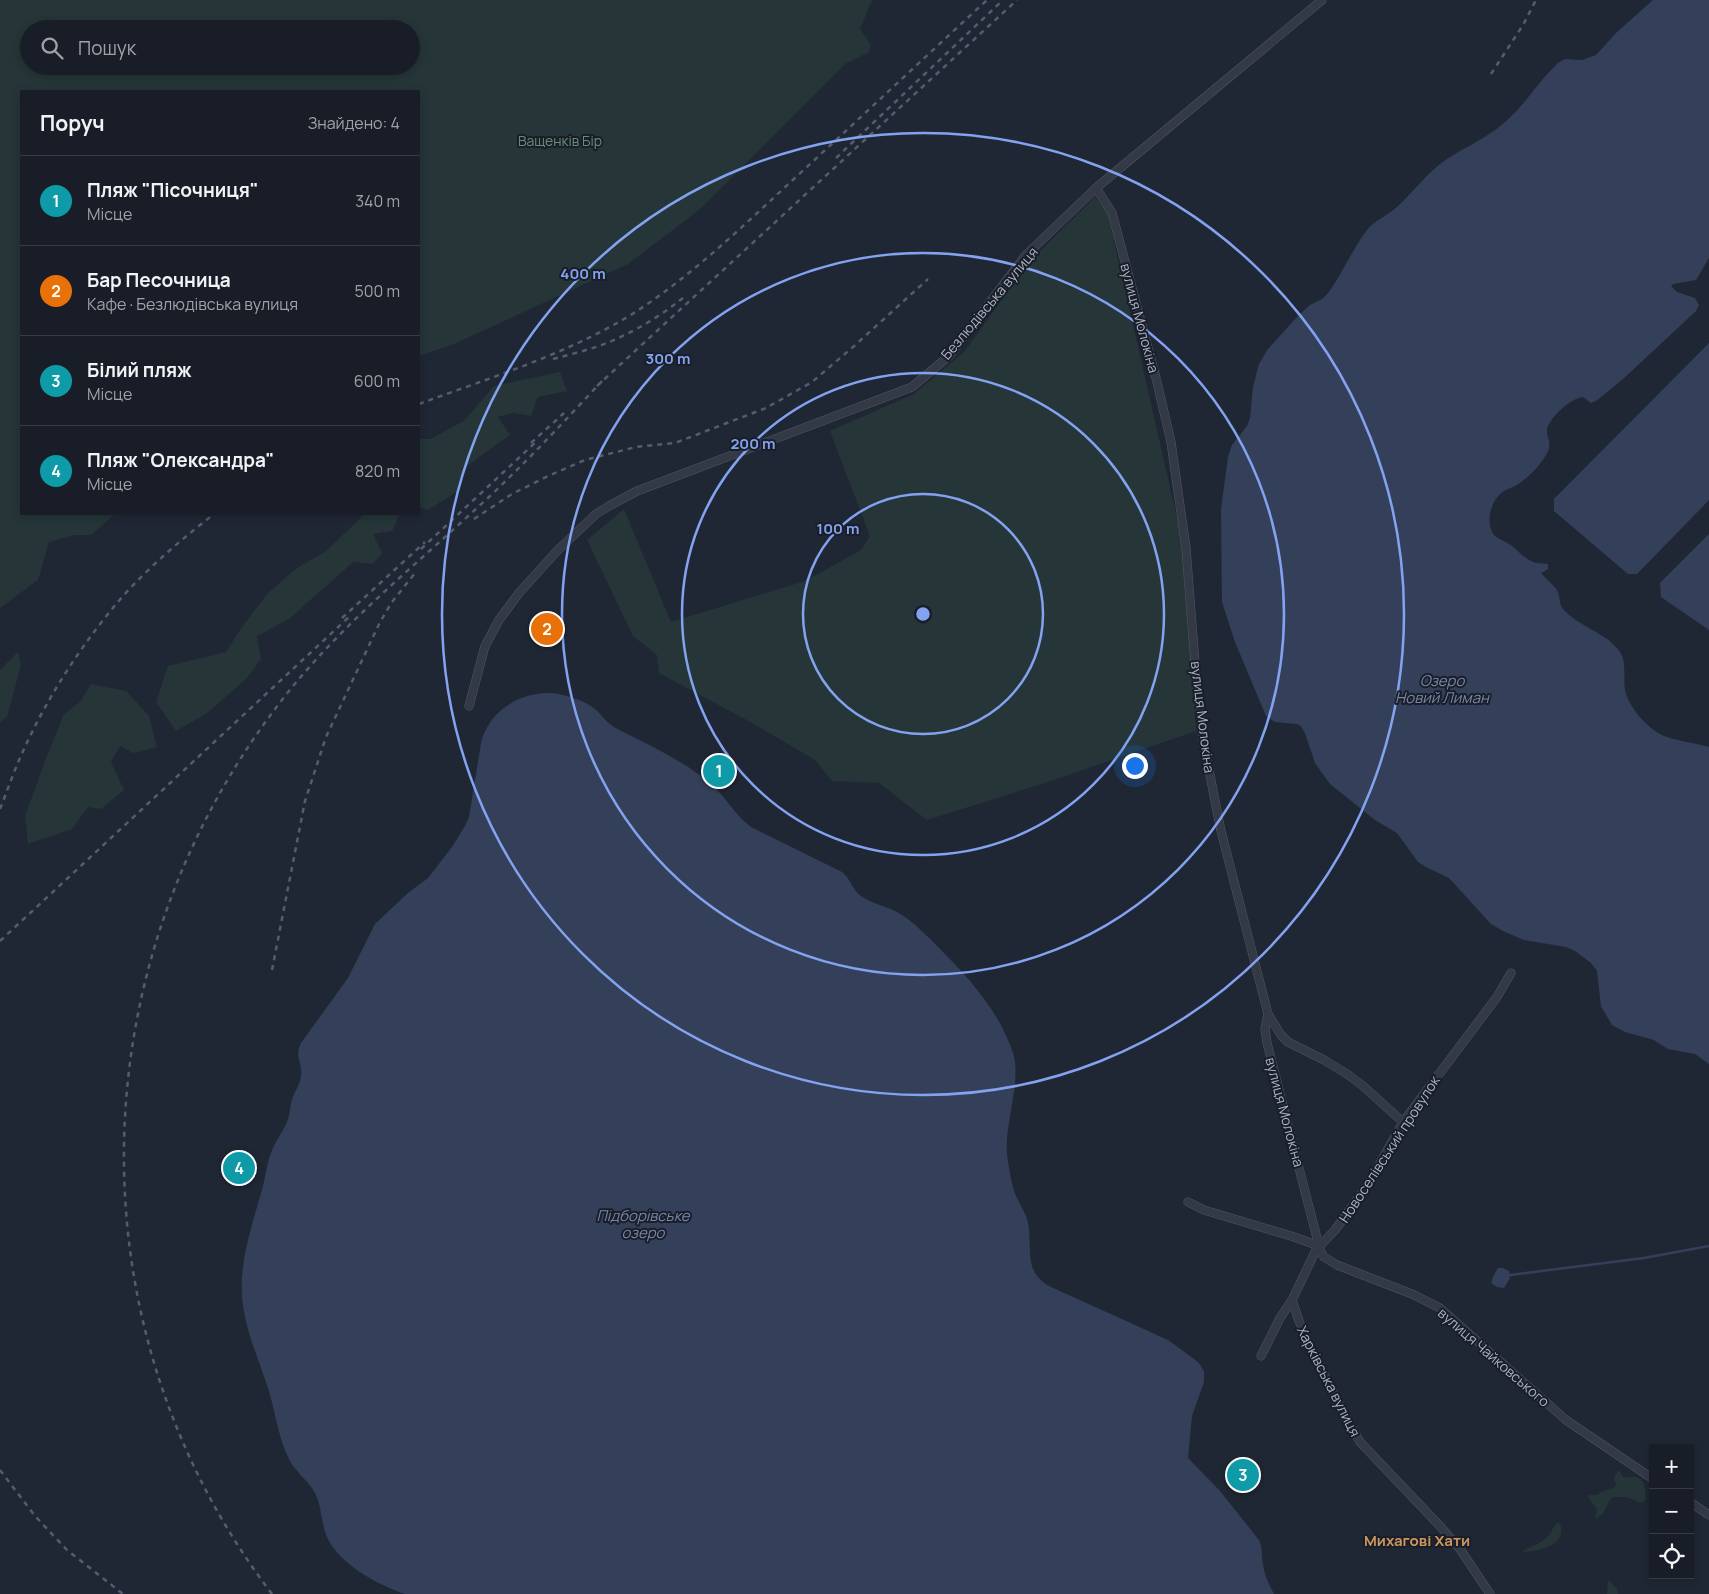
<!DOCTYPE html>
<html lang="uk">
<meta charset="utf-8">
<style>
body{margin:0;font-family:Manrope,sans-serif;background:#252a33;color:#f1f3f6}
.controls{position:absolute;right:15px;bottom:15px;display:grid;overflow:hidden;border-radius:0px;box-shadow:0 2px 8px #0003}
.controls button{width:45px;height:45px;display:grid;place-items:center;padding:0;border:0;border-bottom:1px solid #363b44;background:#181d27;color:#f1f3f6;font:25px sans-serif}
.you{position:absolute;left:1134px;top:765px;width:18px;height:18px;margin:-12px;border:4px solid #fff;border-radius:50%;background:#1a73e8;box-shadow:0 0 0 8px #1a73e833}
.badge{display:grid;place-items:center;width:32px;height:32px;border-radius:50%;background:#83a3f1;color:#fff;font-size:16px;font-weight:700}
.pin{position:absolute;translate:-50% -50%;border:2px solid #fff;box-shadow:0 1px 5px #0006}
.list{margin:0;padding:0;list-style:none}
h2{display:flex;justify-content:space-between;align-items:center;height:65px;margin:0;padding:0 20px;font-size:21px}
h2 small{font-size:16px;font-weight:400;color:#9fa2a7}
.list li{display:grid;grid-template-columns:32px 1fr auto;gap:15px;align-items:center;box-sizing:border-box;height:90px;padding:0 20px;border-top:1px solid #363b44}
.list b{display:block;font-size:19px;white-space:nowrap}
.list p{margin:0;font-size:16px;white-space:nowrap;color:#9fa2a7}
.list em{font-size:16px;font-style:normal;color:#9fa2a7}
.icon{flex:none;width:28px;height:28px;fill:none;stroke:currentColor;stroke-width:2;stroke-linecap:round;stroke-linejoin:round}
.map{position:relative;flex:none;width:1709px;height:1594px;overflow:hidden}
.search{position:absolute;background:#181d27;box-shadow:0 2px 8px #0003;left:20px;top:20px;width:400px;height:55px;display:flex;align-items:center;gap:12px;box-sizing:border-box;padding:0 18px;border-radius:28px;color:#9fa2a7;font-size:19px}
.panel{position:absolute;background:#181d27;box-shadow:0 2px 8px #0003;left:20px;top:90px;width:400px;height:425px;border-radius:0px}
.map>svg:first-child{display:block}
.green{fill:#253538;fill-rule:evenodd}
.water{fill:#34405a}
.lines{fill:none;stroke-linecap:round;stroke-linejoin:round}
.stream{stroke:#34405a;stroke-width:2.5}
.street-casing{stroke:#515663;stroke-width:9}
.street{stroke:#333945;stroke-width:8}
.rail{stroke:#555c6c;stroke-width:2.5;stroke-dasharray:5 5;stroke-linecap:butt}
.ring{fill:none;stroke:#83a3f1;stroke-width:2.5}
.labels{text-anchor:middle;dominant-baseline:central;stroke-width:4;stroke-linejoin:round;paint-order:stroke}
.park-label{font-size:14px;fill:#669074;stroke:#191e29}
.street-label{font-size:14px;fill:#adb3c2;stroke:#191e29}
.water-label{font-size:15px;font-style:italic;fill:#7687a9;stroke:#191e29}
.neighbourhood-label{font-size:15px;font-weight:bold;fill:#cc985e;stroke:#191e29}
.centre{fill:#83a3f1;stroke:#191e29;stroke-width:2.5}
.ring-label{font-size:15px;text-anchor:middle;font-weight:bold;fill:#83a3f1;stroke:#191e29;stroke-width:4;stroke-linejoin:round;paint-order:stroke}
</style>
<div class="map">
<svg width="1709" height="1594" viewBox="0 0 1709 1594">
<rect width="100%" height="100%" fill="#202734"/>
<g class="green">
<path d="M0 0H872L860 29 871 45 869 52 845 64 699 210 628 264 454 344 419 356V91H21V514H115L91 535H75L49 542 38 580 0 608ZM29 29H411V66H29Z"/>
<path d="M1095 197 1108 215 1182 540 1196 731 1048 782 927 820 879 783 832 781 815 760 752 723 659 673 657 655 633 636 587 540 624 509 671 622 805 581 861 550 870 536 830 431 914 394 964 352 1029 262Z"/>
<path d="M560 372 567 391 538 397 531 416 512 413 498 417 510 435 464 468 458 491 428 510 419 507V439H430L464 421 494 386Z"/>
<path d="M365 514H400L392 531 373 534 382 553 373 564 353 562 289 619 257 636 261 659 246 679 206 714 176 731 156 702 168 666 226 652 240 630 268 593 297 568 326 551Z"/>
<path d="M18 652 21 665 7 717 0 722V670Z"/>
<path d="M91 684 126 691 149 716 157 747 133 753 120 746 111 762 124 790 101 809 88 807 72 829 28 844 25 816 47 756 64 714 80 702Z"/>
<path d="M1618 1471 1620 1472 1623 1477C1627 1478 1632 1476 1636 1477 1645 1479 1646 1493 1646 1500L1641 1503 1627 1497H1613C1604 1506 1609 1511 1595 1519L1597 1509 1588 1497 1590 1495H1597L1601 1492 1615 1487 1616 1484 1614 1478Z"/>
<path d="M1557 1522 1560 1524C1568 1545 1538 1551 1523 1552 1526 1547 1535 1546 1541 1542 1548 1538 1553 1529 1557 1522Z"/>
<path d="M1609 1580 1617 1589 1618 1594H1607L1608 1582Z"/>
</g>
<g class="water">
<path d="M1653 0H1709V258L1696 280 1673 284 1671 286 1677 292 1695 298 1699 305 1696 311 1623 379 1596 401 1591 403 1583 397C1571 398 1550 417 1547 429 1546 437 1552 443 1548 451 1542 464 1529 477 1517 485 1512 488 1505 489 1500 494 1490 503 1485 525 1495 536 1500 540 1507 542 1512 546 1518 551 1525 559 1533 562 1537 564 1543 563 1548 564V569L1541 573C1546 579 1553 584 1557 590 1561 597 1558 605 1565 611 1580 627 1607 633 1620 652 1627 663 1623 678 1625 690 1629 708 1648 729 1664 736 1677 741 1695 743 1709 747V1064L1695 1054 1668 1049 1654 1040 1625 1032 1612 1025 1601 1006 1597 971 1591 963 1575 951 1566 947 1524 940 1503 931 1491 924 1449 878 1426 867 1418 862 1397 833 1375 820 1330 784 1315 763 1305 733 1301 726 1297 724 1275 722 1266 716 1235 642 1222 602 1221 509 1228 457 1232 445 1247 426 1250 418 1253 387 1259 364 1268 349 1298 316 1310 305 1322 299 1329 292C1343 272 1352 250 1367 230 1375 220 1387 216 1397 207 1412 193 1424 177 1440 164 1461 148 1485 140 1504 123 1525 105 1538 82 1558 63L1565 59 1582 60 1596 55 1616 33Z"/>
<path d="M1709 343V500L1637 574H1628L1554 511V499Z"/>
<path d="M1709 534V630L1661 597 1660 583Z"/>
<path d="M552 693C566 695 584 700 595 709 602 715 606 722 614 727 646 744 681 759 710 783 725 796 735 815 751 827L842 872C851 879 852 890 861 896 873 905 889 906 902 915 916 924 927 936 939 948 969 978 999 1011 1013 1053 1022 1081 1004 1124 1007 1155 1009 1167 1011 1184 1016 1196 1020 1205 1026 1213 1028 1223 1033 1249 1022 1272 1051 1287L1168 1340 1198 1362 1204 1371V1382L1192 1416 1188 1458 1220 1491 1259 1540C1263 1548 1261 1555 1263 1564 1264 1575 1269 1584 1274 1594H405C378 1585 339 1564 327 1537 321 1523 322 1507 315 1493 308 1480 294 1471 288 1457 278 1436 275 1410 268 1388 259 1360 247 1334 243 1305 237 1265 253 1223 263 1186 266 1175 267 1163 271 1153 275 1141 284 1131 288 1119 290 1113 290 1106 292 1100 294 1092 300 1085 301 1076 303 1063 294 1057 301 1043L348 978 375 924 408 893 428 878 452 847 465 826 469 817 481 743C489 710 520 692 552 693Z"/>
<path d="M1498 1268H1503L1509 1271 1510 1278 1504 1288 1497 1287 1491 1283 1494 1275Z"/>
</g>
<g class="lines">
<path class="stream" d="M1510 1275 1644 1258 1709 1246"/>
<defs>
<g id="street">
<path d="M1096 188 1112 213 1156 378 1171 442 1186 548 1196 676 1203 740 1221 831 1268 1014 1265 1029 1267 1043 1320 1250 1324 1257 1337 1265 1412 1294 1440 1308 1566 1420 1653 1479"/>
<path d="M469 706 485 646 499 620 519 593 557 551 596 514 609 506 637 491 912 387 949 356 1025 256 1096 188 1322 0"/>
<path d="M1268 1014 1281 1035 1288 1042 1324 1060 1347 1074 1363 1086 1403 1122"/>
<path d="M1188 1202 1204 1210 1291 1236 1319 1246"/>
<path d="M1292 1300 1299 1321 1313 1353 1349 1423 1360 1442 1439 1525 1460 1549 1490 1594"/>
<path d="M1261 1356 1280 1318 1292 1300 1316 1250 1335 1230 1369 1183 1403 1122 1497 997 1511 973"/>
<path d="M1690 1502 1709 1515"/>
</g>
</defs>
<use href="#street" class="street-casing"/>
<use href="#street" class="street"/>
<g class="rail">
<path d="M1491 74 1523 25 1536 0"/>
<path d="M836 158 1003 0"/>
<path d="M553 359C568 355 584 351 599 346 629 335 658 318 683 298"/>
<path d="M597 386 1017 0"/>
<path d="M419 404C492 377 571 353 637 311 695 273 745 224 796 177 860 118 923 59 987 0"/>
<path d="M531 443 564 413"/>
<path d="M474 519 512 494 546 477 585 460 636 447 675 443 766 408 812 382 853 347 928 279"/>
<path d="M421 549 538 440"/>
<path d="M342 618 425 542"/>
<path d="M0 809C8 789 15 768 24 749 49 694 84 641 123 596 151 565 182 539 214 514"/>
<path d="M0 941 350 616"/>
<path d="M272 970 305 801 326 737 380 622 392 602 415 573"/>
<path d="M0 1470 35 1516 67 1550 123 1594"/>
<path d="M272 1594C66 1324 78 954 289 691 344 623 413 567 477 508 521 468 561 425 602 381"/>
</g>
</g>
<g class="ring">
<circle cx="923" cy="614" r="120"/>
<circle cx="923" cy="614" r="241"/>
<circle cx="923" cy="614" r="361"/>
<circle cx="923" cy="614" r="481"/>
</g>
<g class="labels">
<g class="park-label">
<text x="560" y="140">Ващенків Бір</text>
</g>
<g class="street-label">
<text transform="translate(989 303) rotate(-50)">Безлюдівська вулиця</text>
<text transform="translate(1140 318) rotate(75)">вулиця Молокіна</text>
<text transform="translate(1203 717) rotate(83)">вулиця Молокіна</text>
<text transform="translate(1285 1112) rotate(75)">вулиця Молокіна</text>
<text transform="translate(1389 1149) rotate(-57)">Новоселівський провулок</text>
<text transform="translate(1494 1357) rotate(41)">вулиця Чайковського</text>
<text transform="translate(1329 1381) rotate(63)">Харківська вулиця</text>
</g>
<g class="water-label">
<text x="1442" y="680">Озеро<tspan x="1442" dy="17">Новий Лиман</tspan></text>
<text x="643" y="1215">Підборівське<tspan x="643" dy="17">озеро</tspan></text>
</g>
<g class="neighbourhood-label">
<text x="1417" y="1540">Михагові Хати</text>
</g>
</g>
<circle cx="923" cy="614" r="8" class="centre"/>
<g class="ring-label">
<text x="583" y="279">400 m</text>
<text x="668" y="364">300 m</text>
<text x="753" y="449">200 m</text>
<text x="838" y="534">100 m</text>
</g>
</svg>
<div class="controls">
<button>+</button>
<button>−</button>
<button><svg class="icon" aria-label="locate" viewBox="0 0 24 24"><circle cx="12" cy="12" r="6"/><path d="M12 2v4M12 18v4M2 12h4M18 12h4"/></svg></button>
</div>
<div class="you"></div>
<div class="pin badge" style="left:719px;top:771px;background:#0f9aa8">1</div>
<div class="pin badge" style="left:547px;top:629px;background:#e8710a">2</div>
<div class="pin badge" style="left:1243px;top:1475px;background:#0f9aa8">3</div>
<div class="pin badge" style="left:239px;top:1168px;background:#0f9aa8">4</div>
<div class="search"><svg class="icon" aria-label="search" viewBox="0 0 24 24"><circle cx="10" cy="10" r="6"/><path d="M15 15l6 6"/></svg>Пошук</div>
<section class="panel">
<h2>Поруч<small>Знайдено: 4</small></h2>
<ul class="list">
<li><span class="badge" style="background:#0f9aa8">1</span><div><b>Пляж &quot;Пісочниця&quot;</b><p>Місце</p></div><em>340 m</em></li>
<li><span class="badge" style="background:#e8710a">2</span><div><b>Бар Песочница</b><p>Кафе · Безлюдівська вулиця</p></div><em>500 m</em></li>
<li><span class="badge" style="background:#0f9aa8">3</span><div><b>Білий пляж</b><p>Місце</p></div><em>600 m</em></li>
<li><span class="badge" style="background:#0f9aa8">4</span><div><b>Пляж &quot;Олександра&quot;</b><p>Місце</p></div><em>820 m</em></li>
</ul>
</section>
</div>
